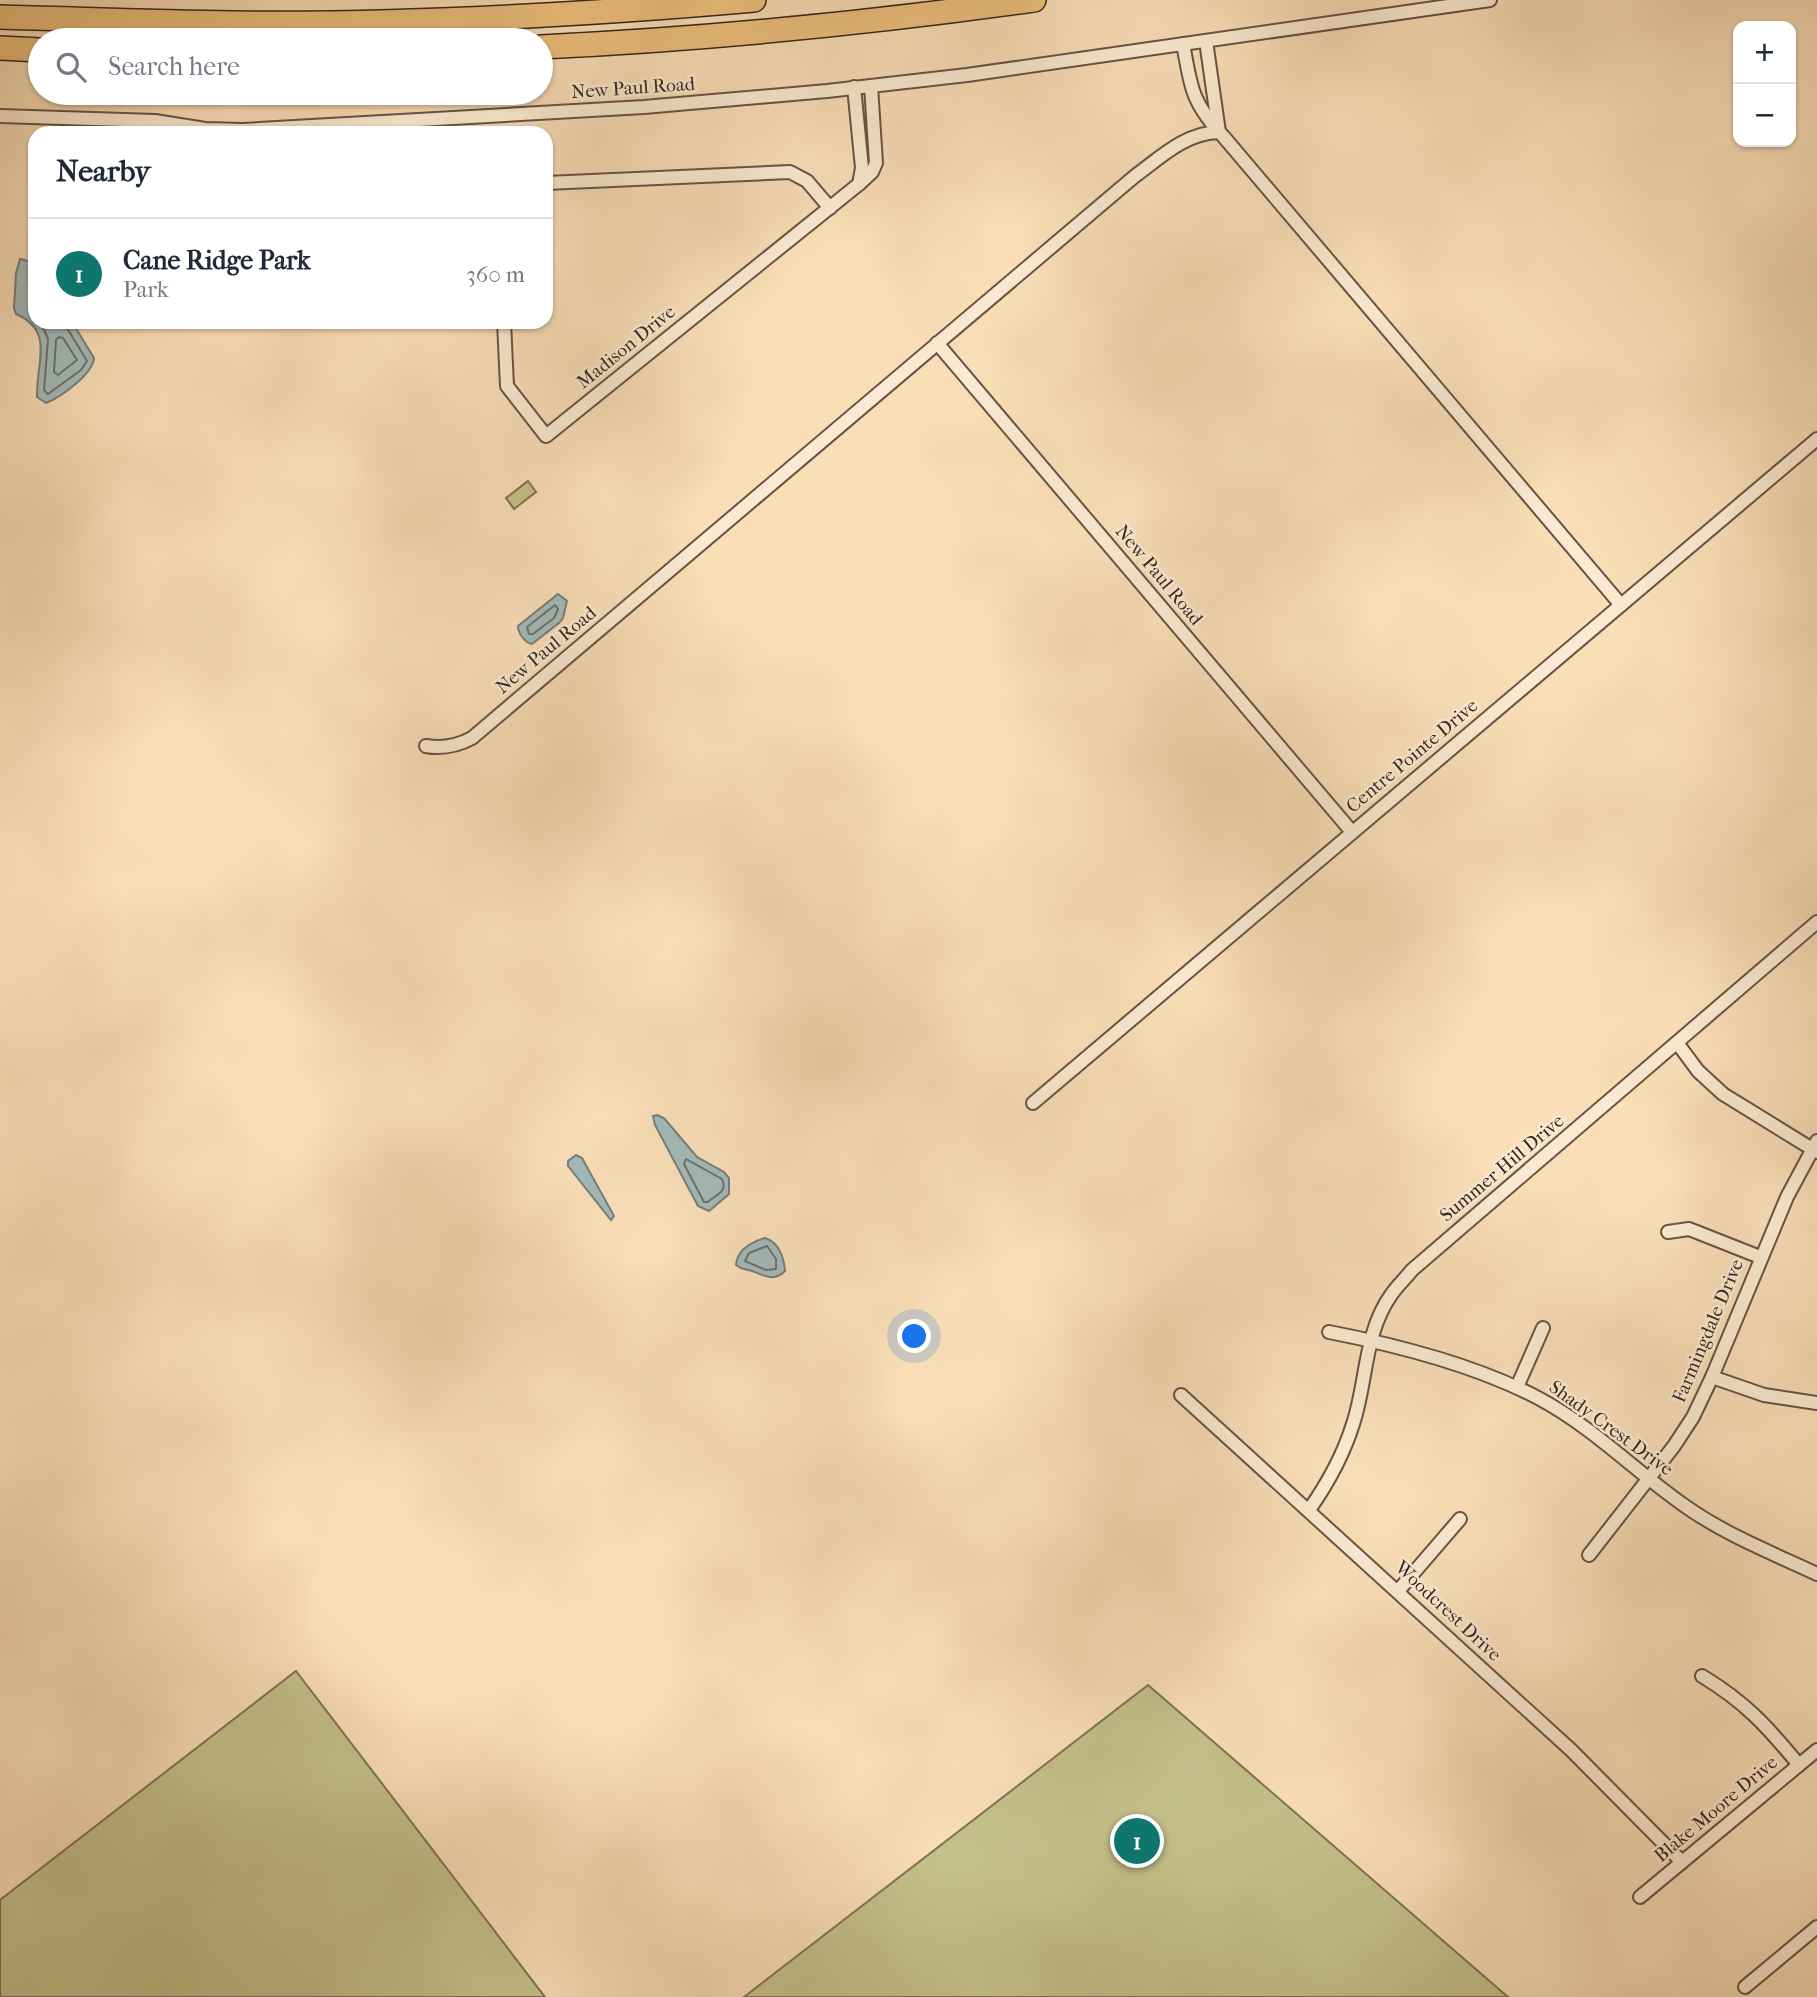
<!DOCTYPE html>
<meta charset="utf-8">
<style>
body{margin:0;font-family:"IM FELL French Canon",serif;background:#f2f2f3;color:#1f2937}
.controls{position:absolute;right:21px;top:21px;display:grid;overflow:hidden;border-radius:14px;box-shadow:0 2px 5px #0004}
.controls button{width:63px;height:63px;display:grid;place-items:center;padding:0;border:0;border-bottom:2px solid #e0e1e3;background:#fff;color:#1f2937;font:35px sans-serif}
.you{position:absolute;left:915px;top:1337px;width:24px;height:24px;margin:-18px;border:5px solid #fff;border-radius:50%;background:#1a73e8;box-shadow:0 0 0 10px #1a73e833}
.badge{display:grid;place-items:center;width:46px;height:46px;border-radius:50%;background:#0f766e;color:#fff;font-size:23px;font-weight:700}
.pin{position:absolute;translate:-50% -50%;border:4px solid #fff;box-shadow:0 2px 7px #0006}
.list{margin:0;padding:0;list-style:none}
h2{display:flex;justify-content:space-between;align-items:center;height:91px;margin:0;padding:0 28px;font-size:30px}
h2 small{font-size:23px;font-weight:400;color:#747a83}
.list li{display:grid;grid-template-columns:46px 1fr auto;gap:21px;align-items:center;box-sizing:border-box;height:112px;padding:0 28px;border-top:2px solid #e0e1e3}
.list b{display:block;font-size:26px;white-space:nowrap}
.list p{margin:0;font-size:23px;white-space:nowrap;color:#747a83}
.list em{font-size:23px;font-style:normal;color:#747a83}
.icon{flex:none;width:38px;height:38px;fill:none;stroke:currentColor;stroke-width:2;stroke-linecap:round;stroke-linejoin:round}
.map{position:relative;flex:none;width:1817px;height:1997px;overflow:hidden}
.search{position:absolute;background:#fff;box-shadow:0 2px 5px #0004;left:28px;top:28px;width:525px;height:77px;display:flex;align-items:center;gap:18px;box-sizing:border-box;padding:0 24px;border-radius:38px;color:#747a83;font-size:26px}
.panel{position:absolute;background:#fff;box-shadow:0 2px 5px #0004;left:28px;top:126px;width:525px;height:203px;border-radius:21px}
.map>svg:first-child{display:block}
.green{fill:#c4c08a;stroke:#7d7254;stroke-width:2}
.water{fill:#a2bab9;stroke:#777e7b;stroke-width:2}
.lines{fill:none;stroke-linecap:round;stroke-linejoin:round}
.shore{stroke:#6c706c;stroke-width:2}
.minor-casing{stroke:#675345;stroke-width:16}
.motorway-casing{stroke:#36251f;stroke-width:26}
.minor{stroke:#fbead1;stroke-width:12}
.motorway{stroke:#ecbf7c;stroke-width:23}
.labels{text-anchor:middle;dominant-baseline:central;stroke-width:5;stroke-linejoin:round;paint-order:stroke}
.street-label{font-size:19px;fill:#36251f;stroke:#fbead1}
</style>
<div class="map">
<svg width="1817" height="1997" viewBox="0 0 1817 1997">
<rect width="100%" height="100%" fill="#f9deb8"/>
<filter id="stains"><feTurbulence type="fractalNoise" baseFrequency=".00286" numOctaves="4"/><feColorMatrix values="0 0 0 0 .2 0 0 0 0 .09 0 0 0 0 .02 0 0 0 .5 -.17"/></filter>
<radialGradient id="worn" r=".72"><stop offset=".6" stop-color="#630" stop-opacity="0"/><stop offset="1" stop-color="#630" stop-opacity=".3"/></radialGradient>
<g class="green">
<path d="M528 481 536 492 514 509 506 498Z"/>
<path d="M296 1671 545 1997H0V1900Z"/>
<path d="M1148 1685 1508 1997H744Z"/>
</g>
<g class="water">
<path d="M20 259 28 261 35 270V322H72L94 358C93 374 61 397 46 403L37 397C36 362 55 331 16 314L14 308 16 273Z"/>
<path d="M558 594 567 601 563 618 559 623 532 644C525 643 518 633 518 626Z"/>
<path d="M657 1115 664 1118 697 1157 724 1172 729 1178V1194L709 1211 698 1206 655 1125 653 1116Z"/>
<path d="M576 1155 582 1158 614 1216 611 1220 568 1166V1161Z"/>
<path d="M765 1238C779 1242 784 1258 785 1271 774 1282 765 1276 752 1271 745 1269 742 1270 736 1265 737 1250 752 1242 765 1238Z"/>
</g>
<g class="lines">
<g class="shore">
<path d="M41 322 48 339 44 390 48 394 81 370 87 361 67 328 66 322"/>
<path d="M59 337 63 338 77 360 58 375 54 372 56 340Z"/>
<path d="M555 605 558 609 554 618 533 634H529L527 627Z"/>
<path d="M686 1159 722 1179C728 1193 716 1194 708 1202H704L684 1164Z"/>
<path d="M767 1246 776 1259V1269L766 1270 745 1261 749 1253Z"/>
</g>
<defs>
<g id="minor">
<path d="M1183 44C1191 85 1190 99 1219 132L1206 41"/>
<path d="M854 87 862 168 859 184 872 172 876 163 871 86"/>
<path d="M0 116 155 121 205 129 243 130 644 107 827 91 967 75 1490 0"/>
<path d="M546 183 790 172 807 181 830 208"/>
<path d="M504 322 507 386 546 436 859 184"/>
<path d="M937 343 1352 832"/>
<path d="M426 746C443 749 457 746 472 738L1135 176C1161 157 1185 133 1219 132L1223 136 1621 605"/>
<path d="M1678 1044 1698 1071 1723 1094 1817 1152"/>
<path d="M1033 1103 1817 439"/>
<path d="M1668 1232 1689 1229 1760 1257"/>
<path d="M1329 1332C1396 1345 1480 1367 1540 1399 1594 1428 1636 1472 1685 1506 1726 1535 1772 1553 1817 1574"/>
<path d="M1712 1377 1764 1395 1817 1403"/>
<path d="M1517 1387 1543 1328"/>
<path d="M1181 1395 1571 1750 1682 1862"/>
<path d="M1309 1510C1328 1483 1343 1456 1353 1424 1367 1382 1364 1333 1391 1295 1397 1286 1405 1279 1412 1270L1817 922"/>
<path d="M1589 1555 1674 1446 1693 1417 1712 1377 1787 1197 1817 1141"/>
<path d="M1398 1591 1460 1519"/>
<path d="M1702 1676C1745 1702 1767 1726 1799 1765"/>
<path d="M1640 1897 1817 1750"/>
<path d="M1745 1987 1817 1927"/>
</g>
<g id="motorway">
<path d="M0 17C78 19 156 22 234 23 408 25 581 15 754 0"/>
<path d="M541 47C706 39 870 23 1034 0"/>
<path d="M0 48 40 50"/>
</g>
</defs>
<use href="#minor" class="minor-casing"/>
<use href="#motorway" class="motorway-casing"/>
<use href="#minor" class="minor"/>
<use href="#motorway" class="motorway"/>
</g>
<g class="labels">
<g class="street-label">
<text transform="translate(633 88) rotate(-4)">New Paul Road</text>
<text transform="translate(626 347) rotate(-39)">Madison Drive</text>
<text transform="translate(1159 575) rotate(50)">New Paul Road</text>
<text transform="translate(546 650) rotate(-40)">New Paul Road</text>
<text transform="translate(1412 756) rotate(-40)">Centre Pointe Drive</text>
<text transform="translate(1502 1168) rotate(-40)">Summer Hill Drive</text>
<text transform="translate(1708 1331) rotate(-67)">Farmingdale Drive</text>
<text transform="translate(1611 1428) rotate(36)">Shady Crest Drive</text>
<text transform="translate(1448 1611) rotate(43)">Woodcrest Drive</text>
<text transform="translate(1716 1809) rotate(-40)">Blake Moore Drive</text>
</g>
</g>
<rect width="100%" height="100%" filter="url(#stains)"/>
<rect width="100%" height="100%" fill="url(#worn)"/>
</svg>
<div class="controls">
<button>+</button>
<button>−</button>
</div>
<div class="you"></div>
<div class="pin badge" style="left:1137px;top:1841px">1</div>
<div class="search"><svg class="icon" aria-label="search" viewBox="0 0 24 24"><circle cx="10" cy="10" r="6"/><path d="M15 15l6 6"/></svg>Search here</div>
<section class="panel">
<h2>Nearby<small></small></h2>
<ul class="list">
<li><span class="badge">1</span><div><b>Cane Ridge Park</b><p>Park</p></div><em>360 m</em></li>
</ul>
</section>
</div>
